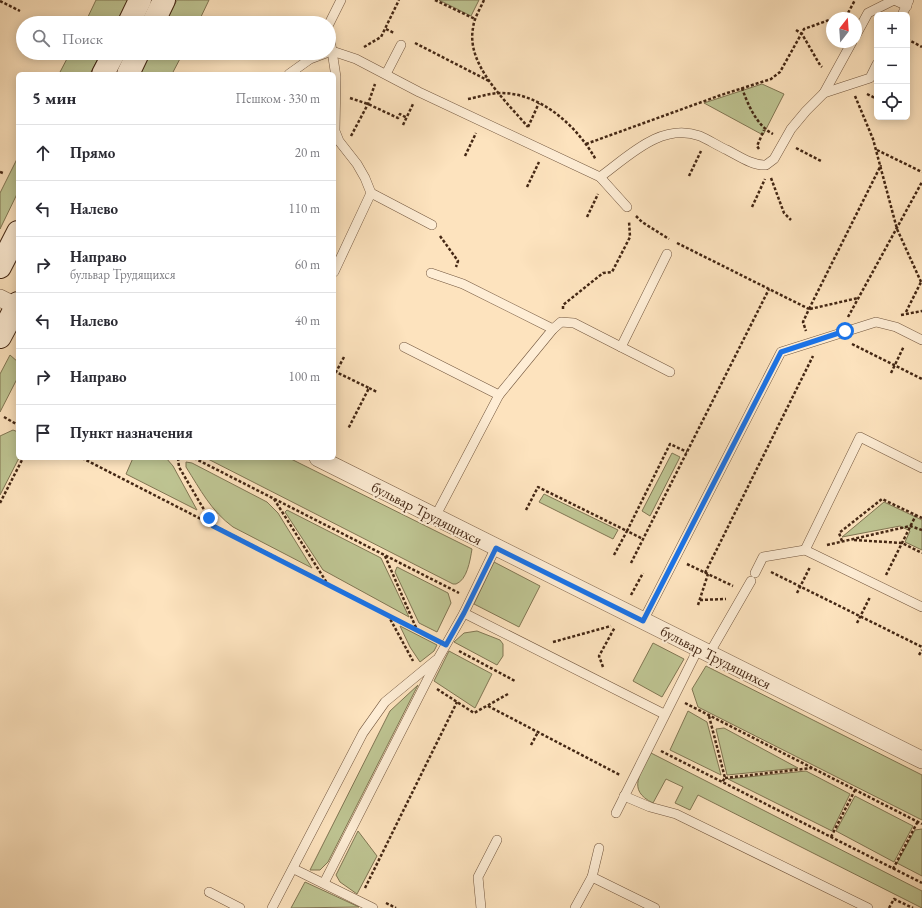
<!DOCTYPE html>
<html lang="ru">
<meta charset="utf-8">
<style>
body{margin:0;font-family:"EB Garamond",serif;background:#f7f7f7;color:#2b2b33}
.controls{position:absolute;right:12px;top:12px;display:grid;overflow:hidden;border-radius:6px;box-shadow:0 2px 10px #0003}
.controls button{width:36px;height:36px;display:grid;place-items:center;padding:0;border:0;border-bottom:1px solid #e1e1e2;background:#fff;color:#2b2b33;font:20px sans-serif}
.compass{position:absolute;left:826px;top:12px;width:36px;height:36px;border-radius:50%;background:#fff;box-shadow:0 2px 10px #0003;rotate:17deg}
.stop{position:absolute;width:12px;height:12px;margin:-9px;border:3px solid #1a73e8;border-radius:50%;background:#fff}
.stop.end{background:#1a73e8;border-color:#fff;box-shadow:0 1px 4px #0008}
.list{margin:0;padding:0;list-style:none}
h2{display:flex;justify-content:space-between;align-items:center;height:52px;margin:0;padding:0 16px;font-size:17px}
h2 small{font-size:13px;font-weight:400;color:#7c7c81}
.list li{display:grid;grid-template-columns:26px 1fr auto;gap:12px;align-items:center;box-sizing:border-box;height:56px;padding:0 16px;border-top:1px solid #e1e1e2}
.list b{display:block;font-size:15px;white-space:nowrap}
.list p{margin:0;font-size:13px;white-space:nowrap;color:#7c7c81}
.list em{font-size:13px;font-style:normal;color:#7c7c81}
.icon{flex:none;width:22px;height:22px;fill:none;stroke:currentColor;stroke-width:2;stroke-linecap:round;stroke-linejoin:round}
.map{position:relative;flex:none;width:922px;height:908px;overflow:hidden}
.search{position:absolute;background:#fff;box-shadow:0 2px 10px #0003;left:16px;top:16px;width:320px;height:44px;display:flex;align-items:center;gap:10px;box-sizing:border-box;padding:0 14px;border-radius:22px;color:#7c7c81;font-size:15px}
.panel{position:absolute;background:#fff;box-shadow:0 2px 10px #0003;left:16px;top:72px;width:320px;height:388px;border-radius:6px}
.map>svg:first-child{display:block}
.green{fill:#bec492;stroke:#817653}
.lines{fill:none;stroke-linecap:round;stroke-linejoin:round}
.lane-casing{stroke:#72563e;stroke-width:10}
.street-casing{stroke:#72563e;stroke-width:18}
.secondary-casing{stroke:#442714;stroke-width:24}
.path{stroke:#442714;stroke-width:2.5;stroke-dasharray:3 2;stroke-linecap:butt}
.lane{stroke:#feedd5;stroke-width:9}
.street{stroke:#feedd5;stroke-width:17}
.secondary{stroke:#feedd5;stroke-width:22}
.route{stroke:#1a73e8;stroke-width:5}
.labels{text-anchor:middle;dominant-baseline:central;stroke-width:4;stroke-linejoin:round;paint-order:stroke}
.street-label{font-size:15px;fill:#442714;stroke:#feedd5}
</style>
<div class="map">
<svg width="922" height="908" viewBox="0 0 922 908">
<rect width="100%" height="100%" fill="#fde3be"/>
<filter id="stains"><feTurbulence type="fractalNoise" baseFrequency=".005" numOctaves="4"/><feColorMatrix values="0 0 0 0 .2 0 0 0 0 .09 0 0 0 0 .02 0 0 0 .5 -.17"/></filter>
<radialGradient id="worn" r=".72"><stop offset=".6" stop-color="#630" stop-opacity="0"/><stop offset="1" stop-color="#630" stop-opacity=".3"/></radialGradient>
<g class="green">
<path d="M96 0H128L116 23H85Z"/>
<path d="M177 0H209L198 23H165Z"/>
<path d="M439 0H479L471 16Z"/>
<path d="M70 53H101L90 74H59Z"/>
<path d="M150 53H183L172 74H140Z"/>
<path d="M762 84 784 94 763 135 704 103Z"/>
<path d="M18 157V192L0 229V193Z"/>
<path d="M10 355 18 362V377L0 412V374Z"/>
<path d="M13 430 18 432 19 458 0 495V436Z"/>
<path d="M672 453 680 457 650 516 642 511Z"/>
<path d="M133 458H166L173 466 197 510 126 474Z"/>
<path d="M206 458H289L472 549C470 561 467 580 456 584H453Z"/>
<path d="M186 462 192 463 267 502 278 513 312 568 233 527C211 511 200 489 186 467Z"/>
<path d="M544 494 618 530 613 539 539 502Z"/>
<path d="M884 502 922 520V550L905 542 910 531 900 526 842 537Z"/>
<path d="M287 510 381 558 409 617 323 570 285 512Z"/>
<path d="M494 562 540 586 519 627 474 604Z"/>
<path d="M397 567 448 593 451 603 437 632 419 623 395 572Z"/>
<path d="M400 626 437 645 434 651 420 662 410 647Z"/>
<path d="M477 631 500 640 503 644V656L497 665 454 642 464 633Z"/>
<path d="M653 643 684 659 662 697 633 681Z"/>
<path d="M449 651 492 674 475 708 434 681Z"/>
<path d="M706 666 922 775V820L698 707 692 689Z"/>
<path d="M418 685 328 862 320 870H310L390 711Z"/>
<path d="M688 711 707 722 721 775 670 750Z"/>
<path d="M724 728 798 768 727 775 716 729Z"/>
<path d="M651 753 922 891V908L698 795 690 810 675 803 683 787 666 779 653 803C626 790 641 773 651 753Z"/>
<path d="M806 771 850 794 832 831 728 779Z"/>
<path d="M855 796 913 826 894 862 836 831Z"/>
<path d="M922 829V876L897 863 915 830Z"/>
<path d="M358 831 377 856 357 894 340 882 336 875Z"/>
<path d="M305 882 359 907 291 908Z"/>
</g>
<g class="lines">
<defs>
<g id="lane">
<path d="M902 15 909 0"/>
<path d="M329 24 341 0"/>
<path d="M329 34 332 51 356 59 419 92 600 177C629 156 661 122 700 136 709 140 718 146 727 150 739 156 753 166 766 165L774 159 791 129 806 111 824 93 870 78 877 64"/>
<path d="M856 35 868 13 894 0 907 6"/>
<path d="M329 52 332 51 336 77 335 131 339 141 357 164 365 178 371 193 334 272"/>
<path d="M289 74 310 59 326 53"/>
<path d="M386 74 401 45"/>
<path d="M824 93 852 42"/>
<path d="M600 177 627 207"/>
<path d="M371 193 432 225"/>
<path d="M431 273 463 284 553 329"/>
<path d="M404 347 499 395"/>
<path d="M621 347 667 254"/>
<path d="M922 468 860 437 805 550 922 607"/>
<path d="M435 517 499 395 553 329 561 322 574 323 670 372"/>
<path d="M755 573 763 557 805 550"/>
<path d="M464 613 664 714"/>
<path d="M643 621 781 352 876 322 896 327 922 340"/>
<path d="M709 654 751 581"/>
<path d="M624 796 650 807 676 814 868 908"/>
<path d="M616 813 698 649"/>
<path d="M294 869 373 908"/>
<path d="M592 877 655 908"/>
<path d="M324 883 439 657 464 613 496 547"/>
<path d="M209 892 240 908"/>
<path d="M272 908 363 733 385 702 436 660"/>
<path d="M481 908 478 877 497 840"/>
<path d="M575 908 592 877 599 848"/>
</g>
<g id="street">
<path d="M0 298 18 307"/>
<path d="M318 458 922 760"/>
</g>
<g id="secondary">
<path d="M129 23 140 0"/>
<path d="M153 23 164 0"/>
<path d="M103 74 114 53"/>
<path d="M128 74 138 53"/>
<path d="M0 267 18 232"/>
<path d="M0 337 18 303"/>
</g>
</defs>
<use href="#lane" class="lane-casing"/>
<use href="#street" class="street-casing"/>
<use href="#secondary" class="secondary-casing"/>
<g class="path">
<path d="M435 0 475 19"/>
<path d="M484 0C480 9 474 18 473 28 466 65 506 101 528 127"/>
<path d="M0 1 20 11"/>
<path d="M834 18 848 13 855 0"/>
<path d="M386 29 394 33"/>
<path d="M796 30 802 34 820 65 822 67"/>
<path d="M907 39 922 47"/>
<path d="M415 43 489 81"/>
<path d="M364 47 381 37 399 0"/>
<path d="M742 88C748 105 757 126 773 134"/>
<path d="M867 94 877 99"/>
<path d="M855 96 873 139 897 229 922 284"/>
<path d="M350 98 368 104 398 118 400 114 407 118"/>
<path d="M468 99C479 97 490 93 501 93 541 93 578 127 596 160"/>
<path d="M403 125 413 104"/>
<path d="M528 127 539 103"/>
<path d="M351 136 368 104 375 84"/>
<path d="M586 144 721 95 771 79 780 72 804 29 832 19"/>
<path d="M796 148 821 161"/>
<path d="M759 149 757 146 764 130"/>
<path d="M877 150 922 172"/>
<path d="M465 156 476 133"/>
<path d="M0 172 3 173"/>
<path d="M689 176 701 151"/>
<path d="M771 178 784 213 791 220"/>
<path d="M527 187 539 162"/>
<path d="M752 207 765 179"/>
<path d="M636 216 642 222 669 239"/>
<path d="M587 217 598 194"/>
<path d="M440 236 458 261 456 267"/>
<path d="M677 243 809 309 803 322 806 331"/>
<path d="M563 309V305L603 273 612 272 630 237 629 221"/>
<path d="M809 309 881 165"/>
<path d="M810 309 858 298"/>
<path d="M906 312 921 282"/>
<path d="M901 315 922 311"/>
<path d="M848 317 922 182"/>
<path d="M852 344 922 379"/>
<path d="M344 357 336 372 369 388 348 429"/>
<path d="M891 373 904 346"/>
<path d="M369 388 377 392"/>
<path d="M4 417 18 425"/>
<path d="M82 458 435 639"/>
<path d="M178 458 179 467 213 525"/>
<path d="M194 458 459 593"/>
<path d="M274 499 327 583"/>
<path d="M0 503 23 458"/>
<path d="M526 510 538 487 627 531 670 444 687 452"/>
<path d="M854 540 902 543 922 553"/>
<path d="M842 541 839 533 882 499 922 518"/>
<path d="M827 545 910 526 922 530"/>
<path d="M614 555 627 531 643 539"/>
<path d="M385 556 417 630"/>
<path d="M631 563 769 289"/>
<path d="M687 564 733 586"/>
<path d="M771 572 922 647"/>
<path d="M705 573 813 356"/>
<path d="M886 575 916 515"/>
<path d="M797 593 810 567"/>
<path d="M631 595 643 573"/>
<path d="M700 600 726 599"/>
<path d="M698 605 708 574"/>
<path d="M388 615 413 661"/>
<path d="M857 623 870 597"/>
<path d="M553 642 611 626"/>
<path d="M459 651 515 681"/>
<path d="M919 655 922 650"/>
<path d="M603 667 599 656 615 627"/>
<path d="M437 689 474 713 508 694"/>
<path d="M685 703 922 824"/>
<path d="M488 706 620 775"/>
<path d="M709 716 725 778 722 782"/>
<path d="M531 745 538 732"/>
<path d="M661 751 922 883"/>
<path d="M725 778 812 768"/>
<path d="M831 837 855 790"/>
<path d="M893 869 918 821"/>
<path d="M365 888 457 702"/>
<path d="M386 903 396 908"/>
<path d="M889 908 894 899 913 908"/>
</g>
<use href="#lane" class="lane"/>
<use href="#street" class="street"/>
<use href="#secondary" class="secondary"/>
</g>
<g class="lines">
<path class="route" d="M209 518 213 526 446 645 464 613 496 548 643 621 781 352 845 331"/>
</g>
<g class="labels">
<g class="street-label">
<text transform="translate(427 513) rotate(27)">бульвар Трудящихся</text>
<text transform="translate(716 657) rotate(27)">бульвар Трудящихся</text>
</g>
</g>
<rect width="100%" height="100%" filter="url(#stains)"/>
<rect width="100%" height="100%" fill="url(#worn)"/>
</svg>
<div class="controls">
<button>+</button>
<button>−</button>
<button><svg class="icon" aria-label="locate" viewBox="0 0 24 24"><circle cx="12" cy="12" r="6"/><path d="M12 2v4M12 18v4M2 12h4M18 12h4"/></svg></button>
</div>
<svg class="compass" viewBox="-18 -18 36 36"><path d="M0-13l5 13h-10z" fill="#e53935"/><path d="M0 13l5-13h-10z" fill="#7c7c81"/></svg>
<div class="stop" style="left:845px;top:331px"></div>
<div class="stop end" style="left:209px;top:518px"></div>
<div class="search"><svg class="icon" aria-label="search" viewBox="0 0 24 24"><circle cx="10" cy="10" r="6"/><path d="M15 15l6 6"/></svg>Поиск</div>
<section class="panel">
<h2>5 мин<small>Пешком · 330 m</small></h2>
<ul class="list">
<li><svg class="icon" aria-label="ahead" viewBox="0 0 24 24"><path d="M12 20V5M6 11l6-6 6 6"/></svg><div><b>Прямо</b></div><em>20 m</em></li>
<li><svg class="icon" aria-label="left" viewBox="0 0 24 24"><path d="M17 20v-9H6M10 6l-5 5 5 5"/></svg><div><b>Налево</b></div><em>110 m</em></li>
<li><svg class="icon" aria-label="right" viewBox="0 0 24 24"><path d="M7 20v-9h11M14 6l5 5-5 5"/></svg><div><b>Направо</b><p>бульвар Трудящихся</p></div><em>60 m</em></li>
<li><svg class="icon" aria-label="left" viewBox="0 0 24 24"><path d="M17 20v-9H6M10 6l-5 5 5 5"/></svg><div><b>Налево</b></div><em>40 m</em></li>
<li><svg class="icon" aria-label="right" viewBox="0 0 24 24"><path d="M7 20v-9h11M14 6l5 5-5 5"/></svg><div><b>Направо</b></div><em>100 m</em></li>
<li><svg class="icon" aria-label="arrive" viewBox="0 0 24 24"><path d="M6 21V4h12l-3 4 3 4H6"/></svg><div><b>Пункт назначения</b></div></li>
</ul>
</section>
</div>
